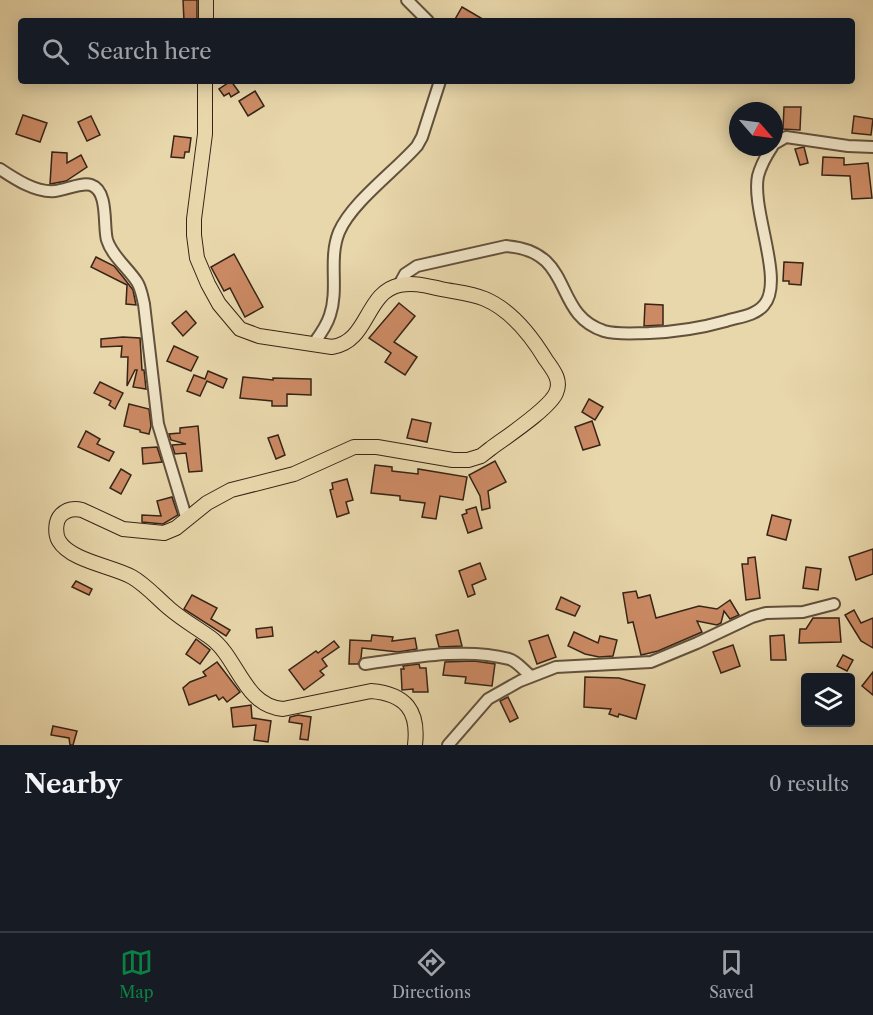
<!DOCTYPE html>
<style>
body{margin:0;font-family:"Libre Caslon Text",serif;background:#242831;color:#f1f3f6}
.controls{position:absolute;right:18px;bottom:18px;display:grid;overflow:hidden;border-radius:6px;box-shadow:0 3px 15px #0003}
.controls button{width:54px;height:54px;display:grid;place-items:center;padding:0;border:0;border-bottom:2px solid #363941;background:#171b24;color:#f1f3f6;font:30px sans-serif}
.compass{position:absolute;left:729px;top:102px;width:54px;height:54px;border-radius:50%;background:#171b24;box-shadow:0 3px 15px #0003;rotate:118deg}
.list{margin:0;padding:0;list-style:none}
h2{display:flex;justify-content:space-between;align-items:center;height:78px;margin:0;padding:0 24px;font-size:26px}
h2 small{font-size:20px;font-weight:400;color:#9ea1a6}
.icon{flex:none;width:33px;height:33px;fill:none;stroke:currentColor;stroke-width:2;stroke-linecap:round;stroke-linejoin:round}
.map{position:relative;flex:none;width:873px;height:745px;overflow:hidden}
.search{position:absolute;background:#171b24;box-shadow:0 3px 15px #0003;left:18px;right:18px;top:18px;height:66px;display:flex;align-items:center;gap:15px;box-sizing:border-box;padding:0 21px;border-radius:6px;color:#9ea1a6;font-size:22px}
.sheet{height:186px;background:#171b24}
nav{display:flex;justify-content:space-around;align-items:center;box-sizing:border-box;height:84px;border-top:2px solid #363941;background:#171b24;font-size:16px;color:#9ea1a6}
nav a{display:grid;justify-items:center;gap:3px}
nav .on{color:#0b8043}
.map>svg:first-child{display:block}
.building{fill:#cb8a64;stroke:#372417;stroke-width:1.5}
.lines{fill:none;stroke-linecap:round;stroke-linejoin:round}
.minor-casing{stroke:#63513c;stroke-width:14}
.major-casing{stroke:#372417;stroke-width:16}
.minor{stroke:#f0e5c8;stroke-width:10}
.major{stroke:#e8d7ab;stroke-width:14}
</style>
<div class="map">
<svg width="873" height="745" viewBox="0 0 873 745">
<rect width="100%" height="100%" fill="#e8d7ab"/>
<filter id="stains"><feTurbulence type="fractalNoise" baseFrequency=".00333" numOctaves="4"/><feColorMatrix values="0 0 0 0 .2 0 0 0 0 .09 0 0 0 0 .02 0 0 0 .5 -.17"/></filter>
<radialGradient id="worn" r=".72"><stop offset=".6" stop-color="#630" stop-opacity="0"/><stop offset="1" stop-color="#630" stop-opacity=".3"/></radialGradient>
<g class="building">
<path d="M183 0H197V21H184Z"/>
<path d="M462 7 486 21H454Z"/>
<path d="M231 81 239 92 231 97 229 93 224 96 219 89Z"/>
<path d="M255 91 264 106 248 116 239 101Z"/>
<path d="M784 107H801L800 130 783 129Z"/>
<path d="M23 115 47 123 40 142 16 134Z"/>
<path d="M91 116 100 135 87 141 78 122Z"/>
<path d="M854 116 873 119 871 135 852 133Z"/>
<path d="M174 136 191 138 189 152H185L184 158 171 157Z"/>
<path d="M804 147 808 163 800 165 795 149Z"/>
<path d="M52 152 67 153V163L81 155 87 167 66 181 50 184Z"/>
<path d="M823 157 844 158V165L868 163 872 198 852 199 850 176 822 175Z"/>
<path d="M234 254 263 307 245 317 230 288 224 291 211 267Z"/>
<path d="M96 257 114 266 123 277 133 290 136 305 126 304 127 285 91 267Z"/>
<path d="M784 262 803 263 801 285 789 284V281H783Z"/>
<path d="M399 303 415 316 394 342 417 357 405 375 385 362 391 353 369 338Z"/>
<path d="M645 304 663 305V325L644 326Z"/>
<path d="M186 311 196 323 183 336 172 323Z"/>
<path d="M123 337 140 338 142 370H144L146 389 133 387 137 370H135L127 386 128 357H121L122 346 101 347V339Z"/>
<path d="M174 346 198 357 191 371 167 361Z"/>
<path d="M208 371 227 379 223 388 207 381 200 396 187 391 194 375 205 379Z"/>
<path d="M243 377 273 380V378L311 379V395L287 394V406H272V401L240 398Z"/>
<path d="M100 382 123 393 115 409 109 405 111 401 94 393Z"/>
<path d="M589 399 603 407 595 420 582 412Z"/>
<path d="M129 404 149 409 151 426 149 434 140 432V430L124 426Z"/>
<path d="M412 419 431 423 427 442 407 438Z"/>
<path d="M592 421 600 445 583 450 575 427Z"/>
<path d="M198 426 202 471 189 472 186 453 175 454 172 445 186 444 171 440 169 434 180 433V428Z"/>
<path d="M86 431 100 439 97 444 114 452 109 461 78 447Z"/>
<path d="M278 435 285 455 276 459 268 438Z"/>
<path d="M157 447 162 462 143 464 142 448Z"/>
<path d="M495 461 506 482 488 491 490 508 482 510 480 496 469 475Z"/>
<path d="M375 465 392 467V471L418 474V469L467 477 463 500 440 496 436 519 422 517 425 503 400 500V496L371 493Z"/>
<path d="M121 469 131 475 121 494 110 488Z"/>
<path d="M347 479 353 500 346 502 349 513 337 517 330 490 333 489 332 483Z"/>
<path d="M172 497 178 515 163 524 142 522V515L161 516 157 501Z"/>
<path d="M476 507 482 528 468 533 462 515 467 513 466 510Z"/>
<path d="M772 515 791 520 786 540 767 535Z"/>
<path d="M873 549V574L856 580 849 557Z"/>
<path d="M755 557 760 598 746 600 742 564H748V558Z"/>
<path d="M480 563 486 579 472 585 475 594 468 597 459 571Z"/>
<path d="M806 567 821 569 818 590 803 588Z"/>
<path d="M76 581 92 589 89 595 72 587Z"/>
<path d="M636 591 638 598 650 595 656 618 699 606 717 609 730 600 739 615 730 619 724 611 721 623 717 625 697 621 702 632 658 651 641 655 633 622 628 623 623 593Z"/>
<path d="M192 595 217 608 211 619 230 630 226 636 184 609Z"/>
<path d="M561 597 580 606 575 616 556 609Z"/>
<path d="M854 610 861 623 873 618V648L861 641 845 615Z"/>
<path d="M813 618H839L841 642 799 643 800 629H806Z"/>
<path d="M272 627 273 636 257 638 256 629Z"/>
<path d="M458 630 462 646 439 647 436 635Z"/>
<path d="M574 632 598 643 600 636 617 640 613 656 599 657 585 654 568 646Z"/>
<path d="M372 635 393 637 392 641 415 638 417 649 398 652 362 648 361 658 358 664H349L350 640 371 641Z"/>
<path d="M548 635 556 657 537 664 529 641Z"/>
<path d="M784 635 786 660H771L770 636Z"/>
<path d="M196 639 210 650 200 664 186 654Z"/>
<path d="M334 641 339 647 322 659 327 666 320 671 324 675 304 690 289 670 316 651 318 653Z"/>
<path d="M733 645 740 666 721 673 713 652Z"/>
<path d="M843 655 853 660 847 671 837 666Z"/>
<path d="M474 661 495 664 492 686 465 683 466 677 443 675 445 662Z"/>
<path d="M217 662 240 692 227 702 223 697 219 700 216 695 189 705 183 688 190 682 206 676 203 672Z"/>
<path d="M419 664 420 668H426L428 692H413V689L402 690 401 669H404L403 666Z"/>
<path d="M873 672V695L862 686Z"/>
<path d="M585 677 619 678 645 685 636 719 619 714 618 717 609 714 611 709 584 707Z"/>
<path d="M508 697 518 718 510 722 500 701Z"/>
<path d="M251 705 252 718 271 721 268 742 254 740 256 725 233 727 231 708Z"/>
<path d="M298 715 311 717 308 740 300 739 302 724 289 722 290 717Z"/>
<path d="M53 726 77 731 73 745H70L69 738 51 735Z"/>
</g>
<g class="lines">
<defs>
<g id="minor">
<path d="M407 0 428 21"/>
<path d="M774 144 786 137 848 146 873 147"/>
<path d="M0 169C15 179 36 193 55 191 66 190 81 182 91 185 109 191 103 226 107 240 112 256 128 268 137 282 141 288 142 296 144 304L158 424 187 520"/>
<path d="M399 285 405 274 417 266 506 246C576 251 551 314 604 331 618 335 635 333 649 333 675 332 701 328 726 321 738 317 755 316 764 305 785 281 751 210 758 176 761 165 766 156 772 147"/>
<path d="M314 343C320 335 327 325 330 315 339 288 328 259 339 232 352 202 395 171 417 146L422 137 440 81"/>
<path d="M365 664C409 658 465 647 509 659 517 661 524 671 531 676"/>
<path d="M448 745 488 699 520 681 556 667 651 662 697 643 752 617 766 613 803 612 834 604"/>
</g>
<g id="major">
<path d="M206 21V0"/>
<path d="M205 81V134L194 219V235L197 258 208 284 219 304 240 329 259 336 332 347C369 342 365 292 400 285 414 282 427 286 441 289 455 292 471 293 485 299 511 310 532 337 546 360 553 370 562 380 556 393 549 409 506 437 490 449L481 456 468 460H453L377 447H354L294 474 231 490 207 503 176 528 164 533 123 529 82 510C74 508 67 509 61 515 55 521 55 534 59 541 71 561 112 566 132 577 146 585 157 598 170 609 183 620 197 628 211 638 238 658 244 706 283 709L371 691C406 694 419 711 415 745"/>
</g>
</defs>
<use href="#minor" class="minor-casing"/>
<use href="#major" class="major-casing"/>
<use href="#minor" class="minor"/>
<use href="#major" class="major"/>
</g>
<rect width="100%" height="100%" filter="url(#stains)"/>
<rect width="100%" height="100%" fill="url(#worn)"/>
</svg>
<div class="controls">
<button><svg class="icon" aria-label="layers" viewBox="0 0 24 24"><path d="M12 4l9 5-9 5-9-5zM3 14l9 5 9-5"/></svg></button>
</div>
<svg class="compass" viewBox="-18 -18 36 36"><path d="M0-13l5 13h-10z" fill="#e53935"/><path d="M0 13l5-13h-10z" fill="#9ea1a6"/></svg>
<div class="search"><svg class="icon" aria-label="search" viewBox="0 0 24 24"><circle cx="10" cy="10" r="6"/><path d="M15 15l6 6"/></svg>Search here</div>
</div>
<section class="sheet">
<h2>Nearby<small>0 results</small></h2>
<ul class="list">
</ul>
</section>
<nav>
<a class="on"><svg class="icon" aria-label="map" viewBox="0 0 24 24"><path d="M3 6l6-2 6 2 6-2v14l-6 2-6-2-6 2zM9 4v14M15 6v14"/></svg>Map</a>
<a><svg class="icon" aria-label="directions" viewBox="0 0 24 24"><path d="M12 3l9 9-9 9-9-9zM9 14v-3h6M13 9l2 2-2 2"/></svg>Directions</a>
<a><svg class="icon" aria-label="saved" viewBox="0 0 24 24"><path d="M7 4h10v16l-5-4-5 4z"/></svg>Saved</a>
</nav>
